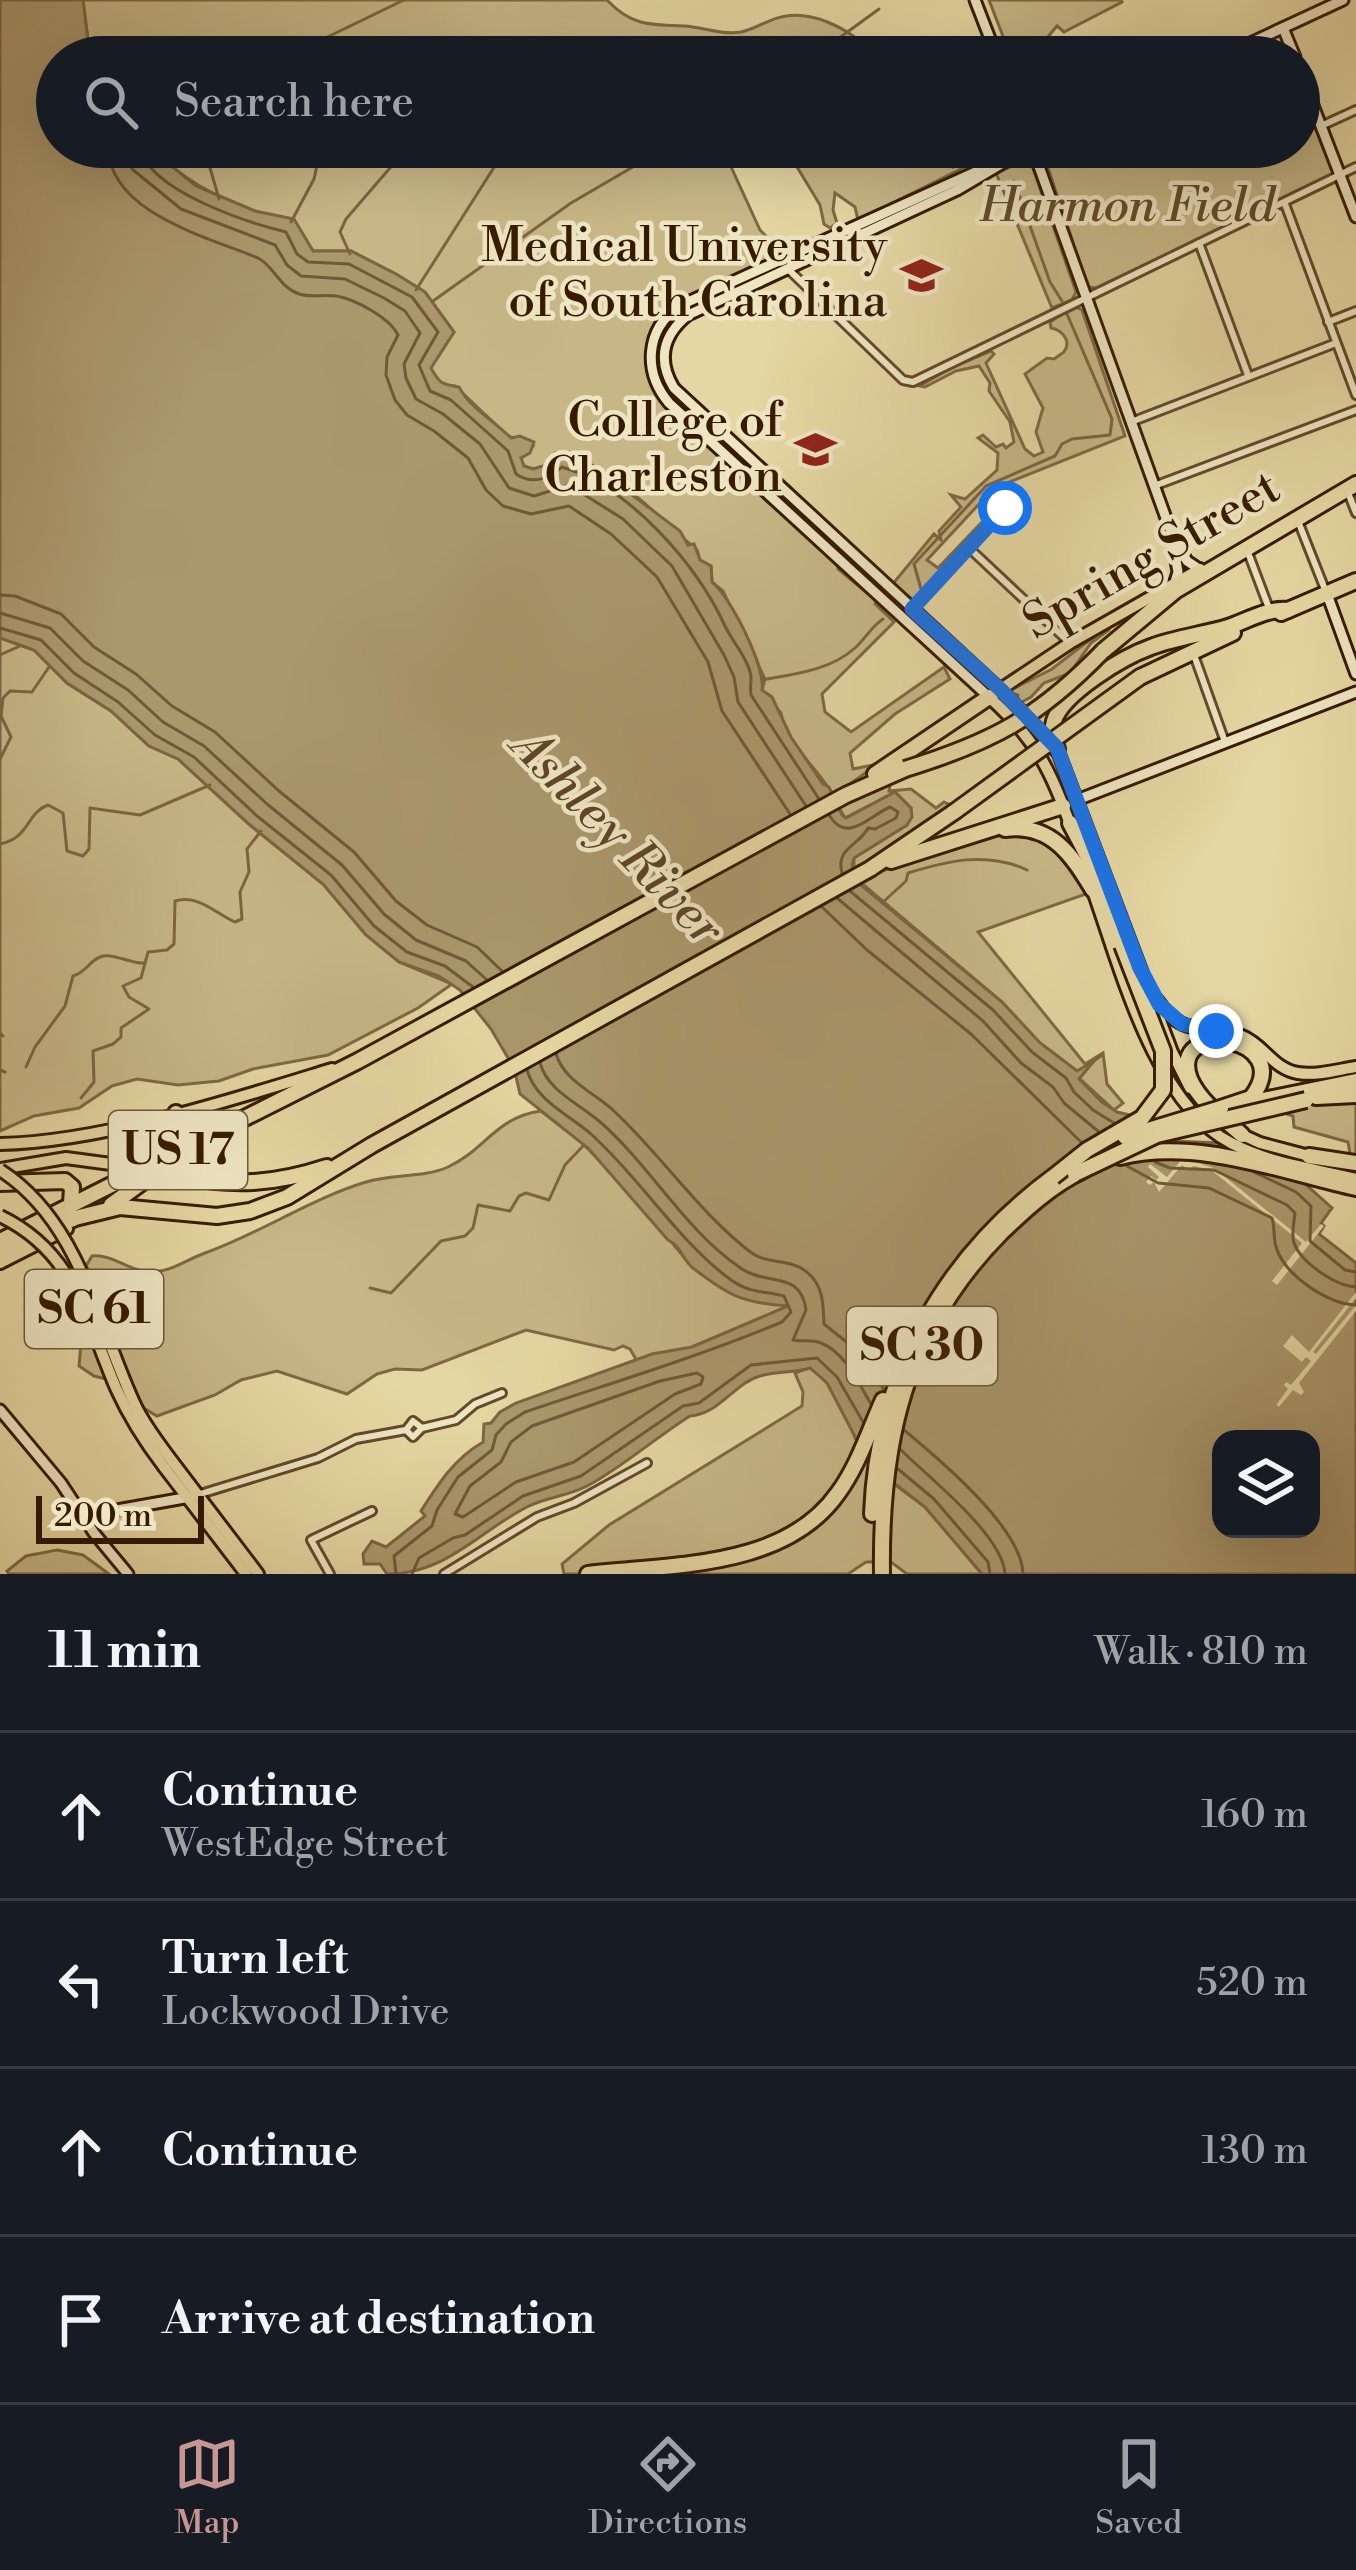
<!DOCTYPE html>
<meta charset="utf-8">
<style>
body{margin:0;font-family:"Libre Bodoni",serif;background:#242831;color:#f1f3f6}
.controls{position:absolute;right:36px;bottom:36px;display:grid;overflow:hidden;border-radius:24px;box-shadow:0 12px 48px #0002}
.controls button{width:108px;height:108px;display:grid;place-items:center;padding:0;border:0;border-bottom:3px solid #363941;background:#171b24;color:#f1f3f6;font:60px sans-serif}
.scale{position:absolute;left:36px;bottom:30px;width:168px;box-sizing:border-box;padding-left:12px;border:6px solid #361b00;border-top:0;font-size:33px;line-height:42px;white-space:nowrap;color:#361b00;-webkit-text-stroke:9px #eee5c3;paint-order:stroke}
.stop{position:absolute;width:36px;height:36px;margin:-27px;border:9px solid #1a73e8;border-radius:50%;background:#fff}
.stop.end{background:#1a73e8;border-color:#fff;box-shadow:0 3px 12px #0008}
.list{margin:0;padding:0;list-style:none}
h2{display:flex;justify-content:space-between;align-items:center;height:156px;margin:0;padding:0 48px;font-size:51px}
h2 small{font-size:39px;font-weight:400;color:#9ea1a6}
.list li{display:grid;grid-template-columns:78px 1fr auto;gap:36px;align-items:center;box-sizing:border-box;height:168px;padding:0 48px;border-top:3px solid #363941}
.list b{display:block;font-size:45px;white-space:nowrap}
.list p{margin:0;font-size:39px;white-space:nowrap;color:#9ea1a6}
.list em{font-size:39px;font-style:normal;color:#9ea1a6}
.icon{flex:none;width:66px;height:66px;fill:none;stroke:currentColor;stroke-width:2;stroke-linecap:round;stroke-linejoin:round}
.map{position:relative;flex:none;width:1356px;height:1574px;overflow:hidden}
.search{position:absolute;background:#171b24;box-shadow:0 12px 48px #0002;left:36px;right:36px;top:36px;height:132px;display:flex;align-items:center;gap:30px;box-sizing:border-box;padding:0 42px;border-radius:66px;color:#9ea1a6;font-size:45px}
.sheet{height:828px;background:#171b24}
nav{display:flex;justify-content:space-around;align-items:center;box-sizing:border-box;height:168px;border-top:3px solid #363941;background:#171b24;font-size:33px;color:#9ea1a6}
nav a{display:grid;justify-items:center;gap:6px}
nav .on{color:#c59692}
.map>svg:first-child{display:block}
.green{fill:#c7b787;stroke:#7e6944;stroke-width:3}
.water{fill:#aa976c;stroke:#7c6541;stroke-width:3;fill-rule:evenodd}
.pier{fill:#e5d7a3}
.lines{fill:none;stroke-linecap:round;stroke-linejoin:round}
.shore{stroke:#705936;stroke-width:3}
.stream{stroke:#7c6541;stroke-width:3}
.street-casing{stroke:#624a29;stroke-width:12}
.secondary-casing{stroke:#361b00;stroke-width:15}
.primary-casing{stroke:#361b00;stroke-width:16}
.highway-casing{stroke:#361b00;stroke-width:20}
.street{stroke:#eee5c3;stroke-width:6}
.secondary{stroke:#eee5c3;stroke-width:9}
.primary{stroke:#e5d7a3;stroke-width:10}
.highway{stroke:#e5d7a3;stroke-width:14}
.primary-bridge-casing{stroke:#361b00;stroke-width:16;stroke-linecap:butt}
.highway-bridge-casing{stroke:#361b00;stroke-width:20;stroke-linecap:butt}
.primary-bridge{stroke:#e5d7a3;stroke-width:10}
.highway-bridge{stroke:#e5d7a3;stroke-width:14}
.route{stroke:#1a73e8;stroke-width:15}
.labels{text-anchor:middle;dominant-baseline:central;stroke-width:9;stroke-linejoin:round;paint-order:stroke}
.shield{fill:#eee5c3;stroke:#6d583a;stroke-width:3}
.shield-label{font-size:45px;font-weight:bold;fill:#361b00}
.park-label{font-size:48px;font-style:italic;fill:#624a28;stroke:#eee5c3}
.poi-label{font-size:48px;fill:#361b00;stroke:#eee5c3;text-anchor:end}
.street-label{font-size:48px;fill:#361b00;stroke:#eee5c3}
.water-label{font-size:51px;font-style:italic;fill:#5f4626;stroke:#eee5c3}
</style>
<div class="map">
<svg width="1356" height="1574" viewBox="0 0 1356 1574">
<rect width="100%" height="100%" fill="#e5d7a3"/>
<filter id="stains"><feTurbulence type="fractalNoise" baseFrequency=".00167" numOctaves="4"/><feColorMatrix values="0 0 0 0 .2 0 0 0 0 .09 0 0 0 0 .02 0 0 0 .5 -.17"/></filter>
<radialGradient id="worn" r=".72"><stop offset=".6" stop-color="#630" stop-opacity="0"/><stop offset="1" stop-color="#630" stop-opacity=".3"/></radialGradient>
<g class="green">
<path d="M83 0H607C631 26 651 25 684 26 703 27 720 35 741 32 756 29 770 18 786 16 813 12 845 27 864 45L853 51 869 57H90Z"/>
<path d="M989 0H1121L1122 2 1064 32 1057 26 1031 57H1011Z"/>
<path d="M1299 81 1335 176 1096 288 1088 287 1042 150 1299 147Z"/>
<path d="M148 147H729L731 153 727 158 760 230 784 254 679 303 655 330 654 384 838 563V569L893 614 874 603 894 622 822 694 825 712 851 732 944 667 950 679 895 714 850 753 853 769 878 764 833 796C820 769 786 746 781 713L762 691 765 679 723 591 712 582 711 566 700 560 697 550C662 522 606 457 555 453L548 465 533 469 524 466 521 459 533 446 508 436 455 386C438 387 439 380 430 369L454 332 425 292 396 274 351 251H313L294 220C237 212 190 185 148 147Z"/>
<path d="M785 147H944L953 167 974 158 979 160 858 220 855 207 835 193 833 210 837 223 830 228 824 224 820 205Z"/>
<path d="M1024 161 1032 165 1076 292 1072 300 1052 308 996 173Z"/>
<path d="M1074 306 1082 310 1125 436 1002 485 1003 493 993 489 927 560 938 568 1003 500 1000 507 914 600 907 601 891 586 934 534 941 540 939 531 961 507 951 495 965 499 997 470 998 453 978 438 983 435 996 447 1003 444 1006 448 1014 442 1010 422 989 391 990 383 979 366 956 371 925 387 920 386 950 368 991 351 994 354 986 363 1025 449 1034 456 1043 452 1036 432 1043 408 1025 374 1047 358 1054 359 1064 352C1072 341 1062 330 1051 328L1050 322Z"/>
<path d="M1109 625V630L1091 643 1070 673 1044 683 1031 697 1020 703 1049 732 1017 702 1018 695 1010 693 1011 690 1052 669Z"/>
<path d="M0 638 34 650 67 683 111 711 149 746 178 759 250 825 323 884 366 935 399 962 452 984 418 1008 328 1055 253 1069 219 1081 178 1085 137 1079 112 1086 79 1108 34 1116 0 1131Z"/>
<path d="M891 779 889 791 911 789 936 808 944 802 950 805 854 870V858L907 825 911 808 895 792 845 818 838 806Z"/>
<path d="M1002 835C1045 831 1069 858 1086 894L978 932 1085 1064 1103 1053 1107 1084 1123 1103 1114 1110 1079 1078 1089 1065 1077 1071 1040 1043 1002 1002 859 881 913 858Z"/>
<path d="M1356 1099V1160L1351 1159 1348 1142 1294 1127 1293 1116 1278 1111 1323 1101Z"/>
<path d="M541 1111 581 1142 623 1184 693 1268 792 1305 692 1347 637 1361 630 1349 623 1346 614 1350 526 1330 422 1370 395 1369 377 1374 347 1394 277 1371 241 1380 215 1395 157 1416 137 1404 122 1383 94 1376 79 1366 81 1344C110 1340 137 1344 150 1312L146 1303C118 1298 100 1293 86 1266L92 1256C115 1254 130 1273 153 1272 172 1271 188 1259 205 1253 261 1233 310 1199 366 1182 392 1174 423 1178 448 1167 485 1150 496 1117 541 1111Z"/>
<path d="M811 1367 827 1383 850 1421 855 1438 894 1484 925 1507 982 1574H907L891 1562H866L848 1574H564L562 1564 609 1525 802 1406 803 1392 795 1373Z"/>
<path d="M57 1550 83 1555 109 1574H9L7 1571 26 1556Z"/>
</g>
<path class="water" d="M0 0H83L90 57H57V147H148L196 186 255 211 294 219 313 251H351L396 274 425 292 454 332 431 368C440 384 441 384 459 387 470 408 494 421 511 438L520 436 534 442 530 453 521 458 524 466 533 469 547 465 555 453 569 452 573 457C594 462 602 479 623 484L624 489 680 531 688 545 694 544 700 560 711 566 712 582C731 597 766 668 762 690L772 697 791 737 823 784 829 787 842 815 846 818 895 792 911 808 912 817 907 825 854 858 852 865 861 885 1002 1002 1040 1043 1077 1071 1094 1061 1079 1079 1102 1102 1117 1112 1134 1116 1172 1141 1220 1143 1303 1182 1332 1208 1321 1223 1324 1226 1319 1234 1356 1263V1574H982L925 1507 894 1483 863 1452 827 1383 810 1368C794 1373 776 1371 760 1376 734 1383 720 1414 690 1416 655 1438 625 1465 589 1485 570 1496 546 1497 527 1507 478 1532 446 1574 387 1574L380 1564H364L363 1554 372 1541 386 1547 425 1516 421 1511C439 1483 454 1459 483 1442L484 1424 491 1423 500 1412 516 1403 652 1354 692 1347 788 1306C743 1303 729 1296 693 1268 682 1259 681 1246 668 1240L588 1148 520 1094 514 1068 491 1029 460 990 439 976 399 962 366 935 323 884 250 825 178 759 149 746 111 711 67 683 34 650 0 638ZM1221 1439H1311V1529H1221Z"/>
<g class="pier">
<path d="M1183 1158 1214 1168 1306 1242 1321 1224 1324 1226 1277 1285 1272 1281 1302 1243 1211 1170 1193 1166 1189 1170 1182 1165 1159 1192 1154 1182 1150 1185 1146 1182 1151 1176 1156 1180 1159 1177 1148 1167 1150 1164 1167 1177Z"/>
<path d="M1356 1292V1298L1313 1352 1316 1354 1356 1305V1311L1299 1383 1304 1392 1301 1395 1293 1390 1279 1407 1276 1405 1288 1389 1284 1385 1286 1382 1291 1385 1311 1361 1306 1357 1302 1362 1283 1346 1292 1335 1309 1352Z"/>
</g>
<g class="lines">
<g class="shore">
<path d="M108 147C110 214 209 237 258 258 274 266 279 287 299 294 312 298 324 294 336 296 355 299 390 318 398 335L387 357 386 375 395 400 407 415 434 431 468 458 486 490 503 506 531 514 569 506 611 534 657 577 708 662 722 711 790 814"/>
<path d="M126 147 132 169 181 209 275 245 287 265 301 276 345 279 384 298 405 311 420 333 404 364 406 378 416 399 443 414 480 444 509 488 534 496 569 485 623 519 672 566 724 655 734 677 738 702 806 806"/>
<path d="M141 147C146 190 249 223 286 232L297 254 308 262 349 264 412 297 438 332 419 365 430 391 451 400 508 451 516 474C532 485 549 479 562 467 630 487 697 565 725 626 732 641 749 660 751 677 751 683 750 689 751 695L819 799"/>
<path d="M0 595 15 596 61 614 94 647 136 674 172 706 215 732 279 791 354 852 396 901 427 925 477 947 502 971"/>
<path d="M0 613 50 628 83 661 128 690 163 722 204 746 267 804 342 865 384 914 416 940 466 961 487 980"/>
<path d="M0 628 41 640 74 673 118 702 155 735 194 757 257 816 331 875 374 926 407 952 445 966 473 987"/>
<path d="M829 815C847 845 869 816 890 807L898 812 896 818 875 829 868 828C859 846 835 848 842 873"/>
<path d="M850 891 993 1010 1032 1052 1066 1078 1074 1092 1093 1110 1114 1123"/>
<path d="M837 898 983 1021 1021 1063 1053 1087 1064 1103 1099 1132"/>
<path d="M822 907 867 950 971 1034 1081 1142"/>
<path d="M556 1054C564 1081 595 1093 614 1111 662 1156 698 1211 749 1251 767 1266 790 1257 808 1273 824 1287 823 1305 824 1324L859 1352 884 1390"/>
<path d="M540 1063C548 1091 578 1103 599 1121 651 1166 685 1231 742 1269 767 1286 801 1270 806 1310L793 1340C802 1342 812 1339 821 1343 846 1353 858 1383 871 1404"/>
<path d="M1155 1162 1170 1168 1214 1170 1287 1205 1295 1213C1294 1223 1291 1233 1294 1243 1301 1263 1336 1286 1356 1287"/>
<path d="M1127 1166 1158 1183 1209 1188 1272 1218C1275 1227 1273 1237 1276 1247 1285 1276 1328 1304 1356 1305"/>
<path d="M1254 1172 1296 1192 1311 1206 1310 1241 1345 1270 1356 1272"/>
<path d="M697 1373 703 1377 701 1384 675 1394 574 1462 516 1482 463 1517 455 1514 470 1486 501 1462 511 1442 532 1426 660 1381Z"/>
<path d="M904 1430C939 1459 1022 1528 1023 1574"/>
<path d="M901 1450C928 1477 1003 1535 1005 1574"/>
<path d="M898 1469 934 1499 988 1562 990 1574"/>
<path d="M396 1574 394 1556 432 1526 437 1510 458 1477 492 1450 496 1435 506 1424 525 1412C611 1383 698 1357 782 1322L791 1312 784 1296C764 1291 749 1293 731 1280 677 1240 642 1180 591 1134 568 1114 536 1101 527 1070"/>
<path d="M412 1574 419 1558 453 1538 465 1535 523 1496 581 1476 683 1406 699 1403 751 1365 817 1358 837 1377 863 1422"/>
</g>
<g class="stream">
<path d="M304 57 313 44 404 0"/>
<path d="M813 57 879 9"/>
<path d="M204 147 219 199"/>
<path d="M1014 181 1050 282 1062 301"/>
<path d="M291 222 314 179 321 147"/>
<path d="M350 254 340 232 346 219 408 147"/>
<path d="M416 290 507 147"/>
<path d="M433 301 571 203 667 147"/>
<path d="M921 589 914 564 986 486 1055 456 1062 444 1072 439 1110 435 1112 419 1067 314"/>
<path d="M0 655 20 646"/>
<path d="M762 680C794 674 829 671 855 648 865 639 871 627 883 619"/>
<path d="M0 759 11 737 1 716 3 698 10 691 32 692 49 667"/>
<path d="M0 844C30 838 26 813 48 805L63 813 67 851 83 856 89 849 90 808 140 815 210 785"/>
<path d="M882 903 906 881 908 873C947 861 987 851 1027 870"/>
<path d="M0 1033 3 1036"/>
<path d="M1094 1061 1102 1055"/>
<path d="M26 1067 35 1047 65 1006 73 976C87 972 89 961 100 957 112 952 131 964 144 963"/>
<path d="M0 1070 5 1072"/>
<path d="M81 1098 94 1082 93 1051 113 1044 121 1037V1028L149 1009 129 997 123 986 141 978 148 952 167 950 174 944 175 901C198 894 215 913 235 922L242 919 240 892 249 872 247 849 261 831"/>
<path d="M370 1288 391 1293 441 1241 465 1236 473 1228 478 1205 510 1211 519 1196 526 1193 549 1200 565 1165 584 1145"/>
</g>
<defs>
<g id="street">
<path d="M1321 126 1356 110"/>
<path d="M1285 204 1356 395"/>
<path d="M1199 243 1248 375"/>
<path d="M788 269 903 380 913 382 1356 167"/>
<path d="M1328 322 1356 311"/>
<path d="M1131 422 1336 343"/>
<path d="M1154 486 1356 410"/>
<path d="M1347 490 1356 513"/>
<path d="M1298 521 1326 592"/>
<path d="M969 548 1070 643"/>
<path d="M1247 550 1270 611"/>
<path d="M912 609 1003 511 1010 493"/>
<path d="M1194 655 1225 742"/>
<path d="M422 1428 456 1420 475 1404 502 1393"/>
<path d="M197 1495 318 1458 356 1439 406 1430 413 1421 422 1428 413 1437 406 1430"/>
<path d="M330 1574 311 1540 372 1511"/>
<path d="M444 1574 537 1517 574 1503 647 1463"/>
</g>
<g id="secondary">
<path d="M975 0 997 57"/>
<path d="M1283 28 1295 57"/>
<path d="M1220 57 1343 0"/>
<path d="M1299 69 1356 217"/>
<path d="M1032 147 1171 532 1178 572 1175 582"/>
<path d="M1176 542 1187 561 1199 569"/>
<path d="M1327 594 1356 674"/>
<path d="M1001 690 674 388C657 360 663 335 688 315L957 190 1030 147"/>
<path d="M989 697 669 403C643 372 645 330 679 306L993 164"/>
<path d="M1077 800 1356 692"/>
<path d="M0 1410 61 1483 94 1533 128 1574"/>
<path d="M83 1516 190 1497"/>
</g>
<g id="primary">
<path d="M1001 690 1057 749 1172 1052 1190 1088"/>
<path d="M1072 830C1052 772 1035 738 989 697L1070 643 1200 569"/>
<path d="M1092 888C1120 966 1154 1104 1231 1143 1268 1163 1315 1169 1356 1179"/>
<path d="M1157 1000C1187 1043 1206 1020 1242 1036 1264 1045 1273 1069 1298 1073 1317 1076 1337 1070 1356 1067"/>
<path d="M1238 1133 1260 1143 1309 1156"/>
<path d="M0 1144C102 1142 234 1099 332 1069"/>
<path d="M0 1169 66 1158 126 1166"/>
<path d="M0 1263 67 1229"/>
<path d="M172 1461 258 1574"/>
<path d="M164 1467 246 1574"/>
</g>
<g id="highway">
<path d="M1281 613 1356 581"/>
<path d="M1103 651 1175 591 1356 484"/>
<path d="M1140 677 1233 633"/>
<path d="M1057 749C1054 739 1051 731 1054 721 1063 693 1123 657 1151 647 1174 638 1200 635 1225 628 1245 622 1266 608 1288 610"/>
<path d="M875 774 989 697"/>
<path d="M1070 823 1092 865 1122 945"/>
<path d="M1005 829C1051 823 1072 855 1093 890"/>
<path d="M891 861 1063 806"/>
<path d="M1316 1097 1356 1095"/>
<path d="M1244 1104 1356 1081"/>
<path d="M1221 1108 1251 1098C1300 1036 1166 1017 1190 1079 1200 1102 1224 1119 1242 1135"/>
<path d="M1309 1156 1356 1163"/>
<path d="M1120 1157C1197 1138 1280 1171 1356 1188"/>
<path d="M178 1176C235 1186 272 1185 327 1167"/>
<path d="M0 1183 65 1181 72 1187 71 1204"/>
<path d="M111 1205 163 1167 195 1158C202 1140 189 1124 176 1113"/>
<path d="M0 1241 358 1061 846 795 905 769"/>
<path d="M0 1251 75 1218 120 1207 217 1216 250 1211 287 1197 372 1145 870 869 954 812"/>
<path d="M872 1514C877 1377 943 1258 1053 1177"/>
<path d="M588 1574C672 1564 785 1569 838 1493 858 1466 869 1431 883 1400"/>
<path d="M882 1574C880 1441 905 1330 1001 1233 1025 1210 1052 1185 1082 1171"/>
</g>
</defs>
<use href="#street" class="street-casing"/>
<use href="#secondary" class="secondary-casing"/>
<use href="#primary" class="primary-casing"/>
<use href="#highway" class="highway-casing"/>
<use href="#street" class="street"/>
<use href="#secondary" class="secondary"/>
<use href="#primary" class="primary"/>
<use href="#highway" class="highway"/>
<defs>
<g id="primary-bridge">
<path d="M126 1166 178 1176"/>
<path d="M0 1170C81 1222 97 1325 136 1407 146 1427 159 1444 172 1461"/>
<path d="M0 1216C75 1252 86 1318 116 1388 129 1417 145 1442 164 1467"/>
</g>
<g id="highway-bridge">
<path d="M905 769C993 742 1039 717 1103 651"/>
<path d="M954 812 1140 677"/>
<path d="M1125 1137 1221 1108"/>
<path d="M1075 1174 1157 1135 1306 1100"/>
<path d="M1053 1177 1087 1150 1142 1118 1163 1090V1051L1122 945"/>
</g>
</defs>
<use href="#primary-bridge" class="primary-bridge-casing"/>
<use href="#highway-bridge" class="highway-bridge-casing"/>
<use href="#primary-bridge" class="primary-bridge"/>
<use href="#highway-bridge" class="highway-bridge"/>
</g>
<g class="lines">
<path class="route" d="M1005 508 912 609 1000 689 1057 748 1140 968 1159 1004 1182 1024 1216 1031"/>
</g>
<defs>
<symbol id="university-bare" viewBox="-9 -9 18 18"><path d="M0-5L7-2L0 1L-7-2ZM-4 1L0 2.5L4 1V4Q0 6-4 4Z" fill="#8f2418" stroke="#eee5c3" stroke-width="2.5" paint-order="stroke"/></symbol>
</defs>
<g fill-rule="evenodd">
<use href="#university-bare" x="892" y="246" width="59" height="59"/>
<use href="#university-bare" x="786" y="420" width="59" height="59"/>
</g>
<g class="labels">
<g class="shield">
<rect x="109" y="1111" width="138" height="78" rx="9"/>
<rect x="25" y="1270" width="138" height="78" rx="9"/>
<rect x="847" y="1307" width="150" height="78" rx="9"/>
</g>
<g class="shield-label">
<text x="178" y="1150">US 17</text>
<text x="94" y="1309">SC 61</text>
<text x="922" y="1346">SC 30</text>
</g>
<g class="park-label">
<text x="1127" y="207">Harmon Field</text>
</g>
<g class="poi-label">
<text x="887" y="247">Medical University<tspan x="887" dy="55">of South Carolina</tspan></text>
<text x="782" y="422">College of<tspan x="782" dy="55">Charleston</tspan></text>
</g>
<g class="street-label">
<text transform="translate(1152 556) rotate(-30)">Spring Street</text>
</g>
<g class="water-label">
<text transform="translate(617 838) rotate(46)">Ashley River</text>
</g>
</g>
<rect width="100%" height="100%" filter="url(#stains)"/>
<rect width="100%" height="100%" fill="url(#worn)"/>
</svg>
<div class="controls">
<button><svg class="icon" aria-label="layers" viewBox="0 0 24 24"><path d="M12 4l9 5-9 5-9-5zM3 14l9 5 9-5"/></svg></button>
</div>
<div class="scale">200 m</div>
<div class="stop" style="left:1005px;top:508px"></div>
<div class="stop end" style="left:1216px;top:1031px"></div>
<div class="search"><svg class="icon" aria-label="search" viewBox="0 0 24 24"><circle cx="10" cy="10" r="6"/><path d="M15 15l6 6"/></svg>Search here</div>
</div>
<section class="sheet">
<h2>11 min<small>Walk · 810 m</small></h2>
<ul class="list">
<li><svg class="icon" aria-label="ahead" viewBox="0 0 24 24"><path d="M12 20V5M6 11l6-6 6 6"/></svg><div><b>Continue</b><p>WestEdge Street</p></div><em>160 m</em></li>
<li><svg class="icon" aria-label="left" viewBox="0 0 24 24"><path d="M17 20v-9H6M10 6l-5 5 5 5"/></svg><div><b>Turn left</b><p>Lockwood Drive</p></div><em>520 m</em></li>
<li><svg class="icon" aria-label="ahead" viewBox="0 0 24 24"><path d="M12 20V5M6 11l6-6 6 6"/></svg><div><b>Continue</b></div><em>130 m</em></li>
<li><svg class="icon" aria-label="arrive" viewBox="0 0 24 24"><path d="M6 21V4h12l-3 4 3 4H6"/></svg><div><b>Arrive at destination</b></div></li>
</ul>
</section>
<nav>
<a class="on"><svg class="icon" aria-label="map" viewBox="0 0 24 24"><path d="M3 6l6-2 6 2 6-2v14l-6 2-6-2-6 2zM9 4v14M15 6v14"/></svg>Map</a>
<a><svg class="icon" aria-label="directions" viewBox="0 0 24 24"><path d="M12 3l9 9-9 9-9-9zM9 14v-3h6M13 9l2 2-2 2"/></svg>Directions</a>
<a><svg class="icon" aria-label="saved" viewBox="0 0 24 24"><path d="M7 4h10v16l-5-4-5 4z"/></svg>Saved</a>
</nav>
